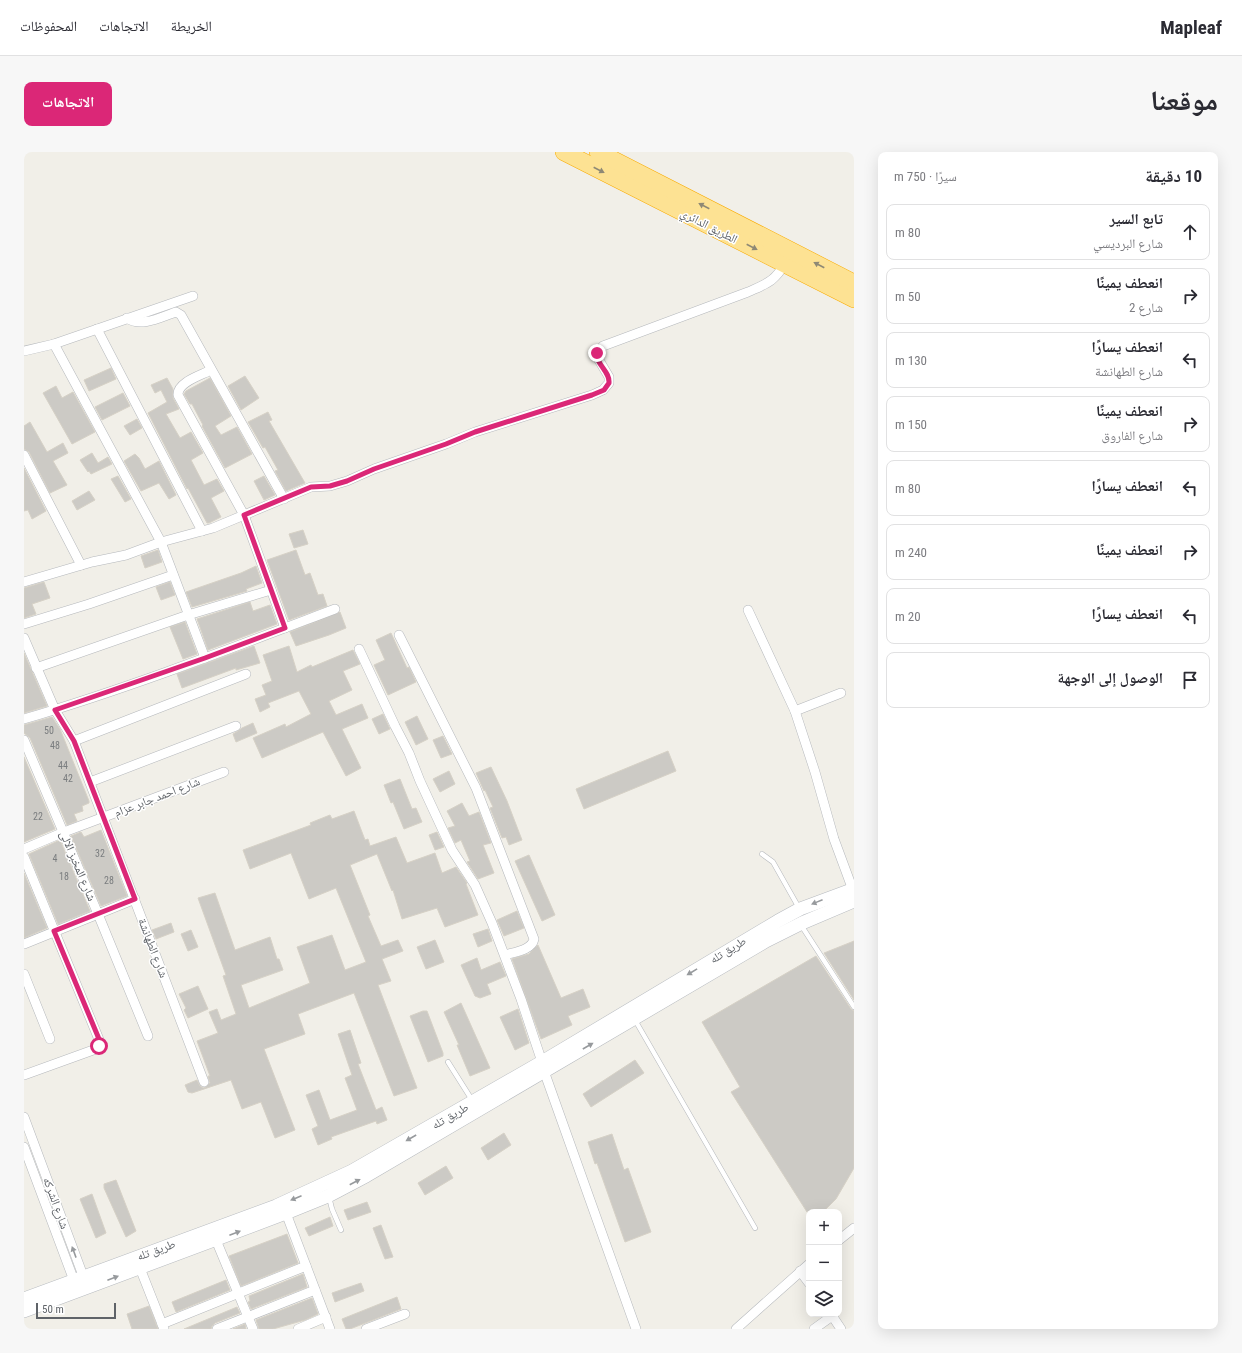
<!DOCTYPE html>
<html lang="ar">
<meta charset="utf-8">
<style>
body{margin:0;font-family:"Roboto Condensed","Noto Naskh Arabic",sans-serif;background:#f7f7f7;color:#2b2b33;direction:rtl}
.controls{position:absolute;right:12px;bottom:12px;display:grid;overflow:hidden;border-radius:8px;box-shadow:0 4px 16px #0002}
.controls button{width:36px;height:36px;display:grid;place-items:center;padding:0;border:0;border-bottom:1px solid #e1e1e2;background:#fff;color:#2b2b33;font:20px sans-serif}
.scale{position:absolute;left:12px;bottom:10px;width:80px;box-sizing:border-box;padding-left:4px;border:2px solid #5f6368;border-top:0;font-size:11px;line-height:14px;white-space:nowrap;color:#5f6368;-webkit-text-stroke:3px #fff;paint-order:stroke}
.stop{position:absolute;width:12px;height:12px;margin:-9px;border:3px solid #db2777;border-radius:50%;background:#fff}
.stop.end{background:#db2777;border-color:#fff;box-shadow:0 1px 4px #0008}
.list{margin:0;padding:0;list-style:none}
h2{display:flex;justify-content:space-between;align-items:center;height:52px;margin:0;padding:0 16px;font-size:17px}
h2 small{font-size:13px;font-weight:400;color:#7c7c81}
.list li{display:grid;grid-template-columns:26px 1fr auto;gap:12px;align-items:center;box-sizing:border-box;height:56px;margin:0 8px 8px;padding:0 8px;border:1px solid #e1e1e2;border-radius:8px}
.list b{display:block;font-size:15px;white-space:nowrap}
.list p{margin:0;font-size:13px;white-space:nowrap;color:#7c7c81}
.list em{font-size:13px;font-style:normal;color:#7c7c81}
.icon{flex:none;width:22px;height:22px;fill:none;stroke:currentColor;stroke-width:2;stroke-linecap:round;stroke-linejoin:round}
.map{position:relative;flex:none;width:830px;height:1177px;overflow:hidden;direction:ltr;border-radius:8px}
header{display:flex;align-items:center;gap:24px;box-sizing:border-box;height:56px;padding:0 20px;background:#fff;border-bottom:1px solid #e1e1e2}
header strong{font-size:19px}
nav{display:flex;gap:22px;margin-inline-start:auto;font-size:14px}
.intro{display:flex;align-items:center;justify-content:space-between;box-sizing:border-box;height:96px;padding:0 24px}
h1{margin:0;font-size:28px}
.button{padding:10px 18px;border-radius:8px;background:#db2777;color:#fff;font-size:14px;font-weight:700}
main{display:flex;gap:24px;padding:0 24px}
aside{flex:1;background:#fff;border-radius:8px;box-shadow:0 4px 16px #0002}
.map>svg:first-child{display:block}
.building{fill:#cccac5;stroke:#d6d1c6}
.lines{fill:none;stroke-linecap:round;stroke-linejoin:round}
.lane-casing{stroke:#b5b8bc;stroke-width:5.5}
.street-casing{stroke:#b5b8bc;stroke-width:10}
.secondary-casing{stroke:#b6babf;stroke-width:14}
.highway-casing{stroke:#f9ab00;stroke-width:18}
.lane{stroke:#fff;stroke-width:4.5}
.street{stroke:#fff;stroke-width:9}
.secondary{stroke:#fff;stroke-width:13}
.highway{stroke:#fde293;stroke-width:17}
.oneway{fill:#8e8975}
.oneway2{fill:#979a9d}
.route{stroke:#db2777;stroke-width:5}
.labels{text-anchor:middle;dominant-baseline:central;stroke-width:3;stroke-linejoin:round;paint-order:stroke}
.number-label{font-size:10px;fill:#7a7d7f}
.street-label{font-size:12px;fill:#5f6368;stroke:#fff}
</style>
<header>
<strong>Mapleaf</strong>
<nav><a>الخريطة</a><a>الاتجاهات</a><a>المحفوظات</a></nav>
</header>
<div class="intro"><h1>موقعنا</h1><a class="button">الاتجاهات</a></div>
<main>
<aside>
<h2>10 دقيقة<small>سيرًا · 750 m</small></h2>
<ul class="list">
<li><svg class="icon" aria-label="ahead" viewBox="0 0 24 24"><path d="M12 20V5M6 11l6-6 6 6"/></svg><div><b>تابع السير</b><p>شارع البرديسي</p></div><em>80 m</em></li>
<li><svg class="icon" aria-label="right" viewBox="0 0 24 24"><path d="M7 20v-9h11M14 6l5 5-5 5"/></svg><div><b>انعطف يمينًا</b><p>شارع 2</p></div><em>50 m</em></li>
<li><svg class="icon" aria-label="left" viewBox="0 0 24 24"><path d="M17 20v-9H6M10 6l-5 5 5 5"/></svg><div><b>انعطف يسارًا</b><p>شارع الطهانشة</p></div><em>130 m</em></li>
<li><svg class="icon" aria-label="right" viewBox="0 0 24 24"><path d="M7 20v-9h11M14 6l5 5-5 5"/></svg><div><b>انعطف يمينًا</b><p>شارع الفاروق</p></div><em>150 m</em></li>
<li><svg class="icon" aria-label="left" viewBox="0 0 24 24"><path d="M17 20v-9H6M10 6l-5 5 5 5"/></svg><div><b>انعطف يسارًا</b></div><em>80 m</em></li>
<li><svg class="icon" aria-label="right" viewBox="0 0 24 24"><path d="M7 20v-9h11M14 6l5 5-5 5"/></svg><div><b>انعطف يمينًا</b></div><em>240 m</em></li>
<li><svg class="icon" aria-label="left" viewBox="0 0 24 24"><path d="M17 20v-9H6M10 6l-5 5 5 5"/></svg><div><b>انعطف يسارًا</b></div><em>20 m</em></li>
<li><svg class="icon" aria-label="arrive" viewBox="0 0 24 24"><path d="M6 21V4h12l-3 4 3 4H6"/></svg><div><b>الوصول إلى الوجهة</b></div></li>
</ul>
</aside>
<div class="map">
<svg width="830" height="1177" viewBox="0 0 830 1177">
<rect width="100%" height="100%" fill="#f1efe8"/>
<g class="building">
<path d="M87 216 92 227 65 239 60 228Z"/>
<path d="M221 224 235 246 217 258 204 234Z"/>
<path d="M143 226 149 237V246L155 257 142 262 156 286 167 280 179 301 167 308 180 333 193 327 200 339 187 346 197 365 185 371H183L164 336 163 337 124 261 143 250 137 238 131 241 127 233Z"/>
<path d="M186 226 207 264 191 274 197 283 213 275 228 302 201 316 178 274 179 273 168 252H166L160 242 162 239Z"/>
<path d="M32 234 38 246 49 240 71 280 48 292 19 241Z"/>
<path d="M99 241 106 254 78 268 71 255Z"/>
<path d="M244 260 248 268 245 269 281 331 262 339 251 319 254 318 241 295 239 296 224 270Z"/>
<path d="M113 267 118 276 106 283 100 274Z"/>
<path d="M6 270 23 300 39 291 44 301 29 309 43 333 26 341 5 300 0 297V274Z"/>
<path d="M68 301 74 311 84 305 88 312 67 322 65 319 64 320 56 308Z"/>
<path d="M111 302 115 306 121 317 135 309 152 343 145 347 135 331 117 339 100 309Z"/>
<path d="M0 316 22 359 8 367 4 358 0 359Z"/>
<path d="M94 324 107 347 101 350 87 327Z"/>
<path d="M240 324 251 343 240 348 230 329Z"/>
<path d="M65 339 71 348 53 358 48 349Z"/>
<path d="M279 378 284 392 270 396 265 382Z"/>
<path d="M134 398 138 410 121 416 117 404Z"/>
<path d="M272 398 281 423 286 421 294 443 299 442 303 454 265 468 243 408Z"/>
<path d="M232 414 238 431 222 437 223 439 168 455 162 440 217 421Z"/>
<path d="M20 430 26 446 8 452 12 462 0 466V436Z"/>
<path d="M146 430 151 443 137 448 132 435Z"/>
<path d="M226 450 229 459 246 453 253 472 184 498 173 467Z"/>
<path d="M316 460 322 476 305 483 272 494 266 480Z"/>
<path d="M161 470 173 502 159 507 146 475Z"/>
<path d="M367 481 383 516 385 515 392 530 364 543 350 513 361 508 352 488Z"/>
<path d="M230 494 236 511 212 518V516L158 536 153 522Z"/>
<path d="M265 494 273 520 287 513 288 515 329 498 336 512 319 519 328 538 305 549 312 563 338 552 344 566 318 577 337 616 322 624 299 580 238 606 229 586 261 572 262 575 287 562 275 539 244 551 246 555 236 560 231 547 242 543 238 533 248 529 239 503Z"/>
<path d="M0 501 23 554 0 561Z"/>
<path d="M359 562 366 577 355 582 348 567Z"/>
<path d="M393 564 404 587 392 593 381 570Z"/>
<path d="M28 565 36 577 65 649V651L58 654 59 659 50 662 53 669 43 673 6 586 0 581V573Z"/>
<path d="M229 571 233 581 212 590 209 582 214 579 218 576Z"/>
<path d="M419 584 428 602 417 606 409 588Z"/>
<path d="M644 599 652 619 560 657 552 637Z"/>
<path d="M0 605 31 677 0 690Z"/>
<path d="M467 615 483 649 498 688 485 693 482 685 478 686 466 656 469 655 461 638 460 639 452 621Z"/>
<path d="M425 619 431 632 416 640 409 627Z"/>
<path d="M376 627 388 657 392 656 398 670 380 677 369 650 367 651 360 633Z"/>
<path d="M438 651 445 664 455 660 467 691 459 693 470 721 454 727 443 710 446 709 437 688 431 691 424 676 431 674 423 659Z"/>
<path d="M330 659 341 688 344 687 346 694 372 685 383 711 411 701 418 721 432 715 443 731 442 732 454 763 421 775 413 756 378 767 369 738 368 739 353 702 326 713 346 763 344 764 357 794 374 788 379 799 358 807 367 829 354 833 393 936 370 944 330 841 274 862 281 882 240 897 271 978 251 986 237 950 218 957 207 928 168 941 164 940 161 933 173 928 176 934 179 936 182 935 186 931 184 924H186L173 889 194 881 185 860 193 857 197 868 212 862 199 824 202 823 174 746 191 741 211 798 246 785 253 807H255L259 818 217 833 225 856 286 831 273 795 308 783 321 818 342 810 312 736 285 747 267 701 226 717 219 698 287 673 286 671 306 663 308 667Z"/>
<path d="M77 678 103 744 77 754 47 684 57 680 60 685Z"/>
<path d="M413 680 420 695 411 698 405 683Z"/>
<path d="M36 688 66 759 34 772 5 702Z"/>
<path d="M505 703 531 763 518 769 491 709Z"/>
<path d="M0 721 23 776 0 786Z"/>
<path d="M493 759 500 776 480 784 473 768Z"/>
<path d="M147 771 150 780 132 787 128 778Z"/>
<path d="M464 777 468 789 454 795 449 782Z"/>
<path d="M167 778 174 795 164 799 157 782Z"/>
<path d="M411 788 420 810 402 817 393 795Z"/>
<path d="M830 789V848L800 801Z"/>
<path d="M514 793 537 846 559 837 566 855 544 864 548 873 517 887 488 807 505 802Z"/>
<path d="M792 804 827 857 830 859V1016L812 1047 799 1060H783L707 940 716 935 678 870Z"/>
<path d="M453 806 457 818 476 810 482 824 463 832 467 842 456 846 451 844 437 813Z"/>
<path d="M174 834 184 857 164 866 160 858 162 856 155 842Z"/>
<path d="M437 851 466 916 446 924 433 893H435L420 860Z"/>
<path d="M494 857 505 891 491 898 476 865Z"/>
<path d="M399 859H403L419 901V904L404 910 386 864Z"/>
<path d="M326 878 337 911 334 912 352 958 358 955 363 968 353 972 352 969 307 985 308 987 294 993 288 977 294 974 282 943 295 938 306 968 333 958 321 926 328 923 314 882Z"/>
<path d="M611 908 620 921 567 955 559 942Z"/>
<path d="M480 981 487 993 464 1008 457 996Z"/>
<path d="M588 982 600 1018 604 1016 627 1080 601 1090 573 1011 571 1012 564 990Z"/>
<path d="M422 1014 429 1026 401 1043 394 1031Z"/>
<path d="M92 1028 112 1079 102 1085 80 1036V1032Z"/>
<path d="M68 1042 82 1081 72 1086 56 1047Z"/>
<path d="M343 1050 347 1060 324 1068 320 1058Z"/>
<path d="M306 1065 309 1074 285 1084 281 1076Z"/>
<path d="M357 1073 369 1105 361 1107 349 1076Z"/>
<path d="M263 1082 274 1111 217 1134 205 1104Z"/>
<path d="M279 1122 283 1135 227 1157 224 1150 226 1149 225 1144Z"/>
<path d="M202 1128 206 1138 152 1160 148 1150Z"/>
<path d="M337 1131 340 1139 311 1150 308 1141Z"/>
<path d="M373 1145 377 1157 326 1177H322L318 1167Z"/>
<path d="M288 1146 294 1162 281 1168 249 1177H235L232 1168Z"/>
<path d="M125 1154 134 1177H108L103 1162Z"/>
<path d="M213 1155 216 1161 191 1171 188 1174 187 1177H160Z"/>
<path d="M221 1172 222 1177H209Z"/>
</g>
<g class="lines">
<defs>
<g id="lane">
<path d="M738 702 749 710 775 756"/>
<path d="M777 773 830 855"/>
<path d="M611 868 731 1076"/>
<path d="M424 910 448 948"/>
<path d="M305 1045 308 1057 317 1078"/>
</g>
<g id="street">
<path d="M103 166C117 176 137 165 152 160L157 163 260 347"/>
<path d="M73 177 178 379"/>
<path d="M30 192 137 390 181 506"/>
<path d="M0 199 30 192 169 144"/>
<path d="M187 218C178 223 153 230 154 243L220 363 261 476"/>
<path d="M0 303 57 413"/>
<path d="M0 430 68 410 102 403 137 390 189 376 287 335 306 334 323 329 350 317 422 292 451 280 568 243 579 238 585 231V225L572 203 573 201 579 194 724 140C744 131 750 130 762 110"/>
<path d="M724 458 771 559 791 620 810 687 830 741"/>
<path d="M0 472 65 452 149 423"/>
<path d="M375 483 452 636 510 787C508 798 491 800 481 803"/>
<path d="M0 486 31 558 50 589 180 930"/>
<path d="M335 497 371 574 385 601 396 629 428 698 451 733 468 771 497 847 518 910"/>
<path d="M12 516 164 463 247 438"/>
<path d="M771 559 817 541"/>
<path d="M0 567C105 536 208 496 311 457"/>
<path d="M0 588 74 762 124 884"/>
<path d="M50 589 222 522"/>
<path d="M66 630 212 574"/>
<path d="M0 697 40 680 200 620"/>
<path d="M0 705 76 890 72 897 0 923"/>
<path d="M0 792 111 747"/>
<path d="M0 822 26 887"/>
<path d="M520 919 612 1177"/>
<path d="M0 965 61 1129"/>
<path d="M0 995 52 1134"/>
<path d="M262 1061 306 1177"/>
<path d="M192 1088 229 1177"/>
<path d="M815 1088 830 1076"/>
<path d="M114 1111 140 1177"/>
<path d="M776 1119 785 1131"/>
<path d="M807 1162 817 1177"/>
<path d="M138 1172 282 1114"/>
<path d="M193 1177 291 1138"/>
<path d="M274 1177 302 1165"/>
<path d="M342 1177 381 1162"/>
<path d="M712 1177 785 1112"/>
<path d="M790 1177 808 1164"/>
</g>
<g id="secondary">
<path d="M0 1147 252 1054 328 1019 518 910 754 769 776 757 830 737"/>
<path d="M0 1159 262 1061 304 1044 342 1024 742 789 778 771 830 749"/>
</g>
<g id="highway">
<path d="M540 0 830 147"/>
<path d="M574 0 830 131"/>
</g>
</defs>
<use href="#lane" class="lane-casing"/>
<use href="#street" class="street-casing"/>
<use href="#secondary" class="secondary-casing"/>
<use href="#highway" class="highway-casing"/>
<use href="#lane" class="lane"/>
<use href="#street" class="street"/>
<use href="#secondary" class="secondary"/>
<use href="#highway" class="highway"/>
</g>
<defs><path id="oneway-solid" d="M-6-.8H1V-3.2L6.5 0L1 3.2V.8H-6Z"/></defs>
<g class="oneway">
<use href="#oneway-solid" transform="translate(575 18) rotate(27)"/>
<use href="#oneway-solid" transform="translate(680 54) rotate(-153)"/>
<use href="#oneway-solid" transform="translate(728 95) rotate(27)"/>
<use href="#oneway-solid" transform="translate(795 113) rotate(-152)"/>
</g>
<g class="oneway2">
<use href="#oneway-solid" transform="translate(793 750) rotate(158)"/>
<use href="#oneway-solid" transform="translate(668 820) rotate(149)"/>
<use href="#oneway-solid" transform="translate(564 894) rotate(-30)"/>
<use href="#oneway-solid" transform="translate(387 986) rotate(150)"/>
<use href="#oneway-solid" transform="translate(331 1030) rotate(-28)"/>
<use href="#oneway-solid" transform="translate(272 1046) rotate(157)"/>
<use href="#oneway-solid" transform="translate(211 1081) rotate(-21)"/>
<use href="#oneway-solid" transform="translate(50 1100) rotate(-110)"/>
<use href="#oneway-solid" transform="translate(89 1126) rotate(-21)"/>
</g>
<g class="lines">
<path class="route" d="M75 894V887L30 779 111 747 50 589 31 558 181 506 261 476 220 363 287 335 306 334 323 329 350 317 422 292 451 280 568 243 580 238 585 231C586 219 572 213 573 201"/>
</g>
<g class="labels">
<g class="number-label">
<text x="25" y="578">50</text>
<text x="31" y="593">48</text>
<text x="39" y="613">44</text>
<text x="44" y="626">42</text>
<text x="14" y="664">22</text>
<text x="76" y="701">32</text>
<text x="31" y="706">4</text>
<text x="40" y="724">18</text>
<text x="85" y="728">28</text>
</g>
<g class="street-label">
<text transform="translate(685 74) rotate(27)">الطريق الدائري</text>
<text transform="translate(133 645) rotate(-21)">شارع احمد جابر عزام</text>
<text transform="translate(54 714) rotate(67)">شارع المخبز الالى</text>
<text transform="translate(129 796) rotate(69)">شارع الطهانشة</text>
<text transform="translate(704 798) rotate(-31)">طريق تله</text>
<text transform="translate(426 964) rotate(-30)">طريق تله</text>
<text transform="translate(32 1051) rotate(70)">شارع الشركه</text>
<text transform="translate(132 1098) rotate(-20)">طريق تله</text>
</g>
</g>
</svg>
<div class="controls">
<button>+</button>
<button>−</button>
<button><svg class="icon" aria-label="layers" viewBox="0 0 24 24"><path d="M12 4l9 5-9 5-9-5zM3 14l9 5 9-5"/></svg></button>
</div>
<div class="scale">50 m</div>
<div class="stop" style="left:75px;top:894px"></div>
<div class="stop end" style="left:573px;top:201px"></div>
</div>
</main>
